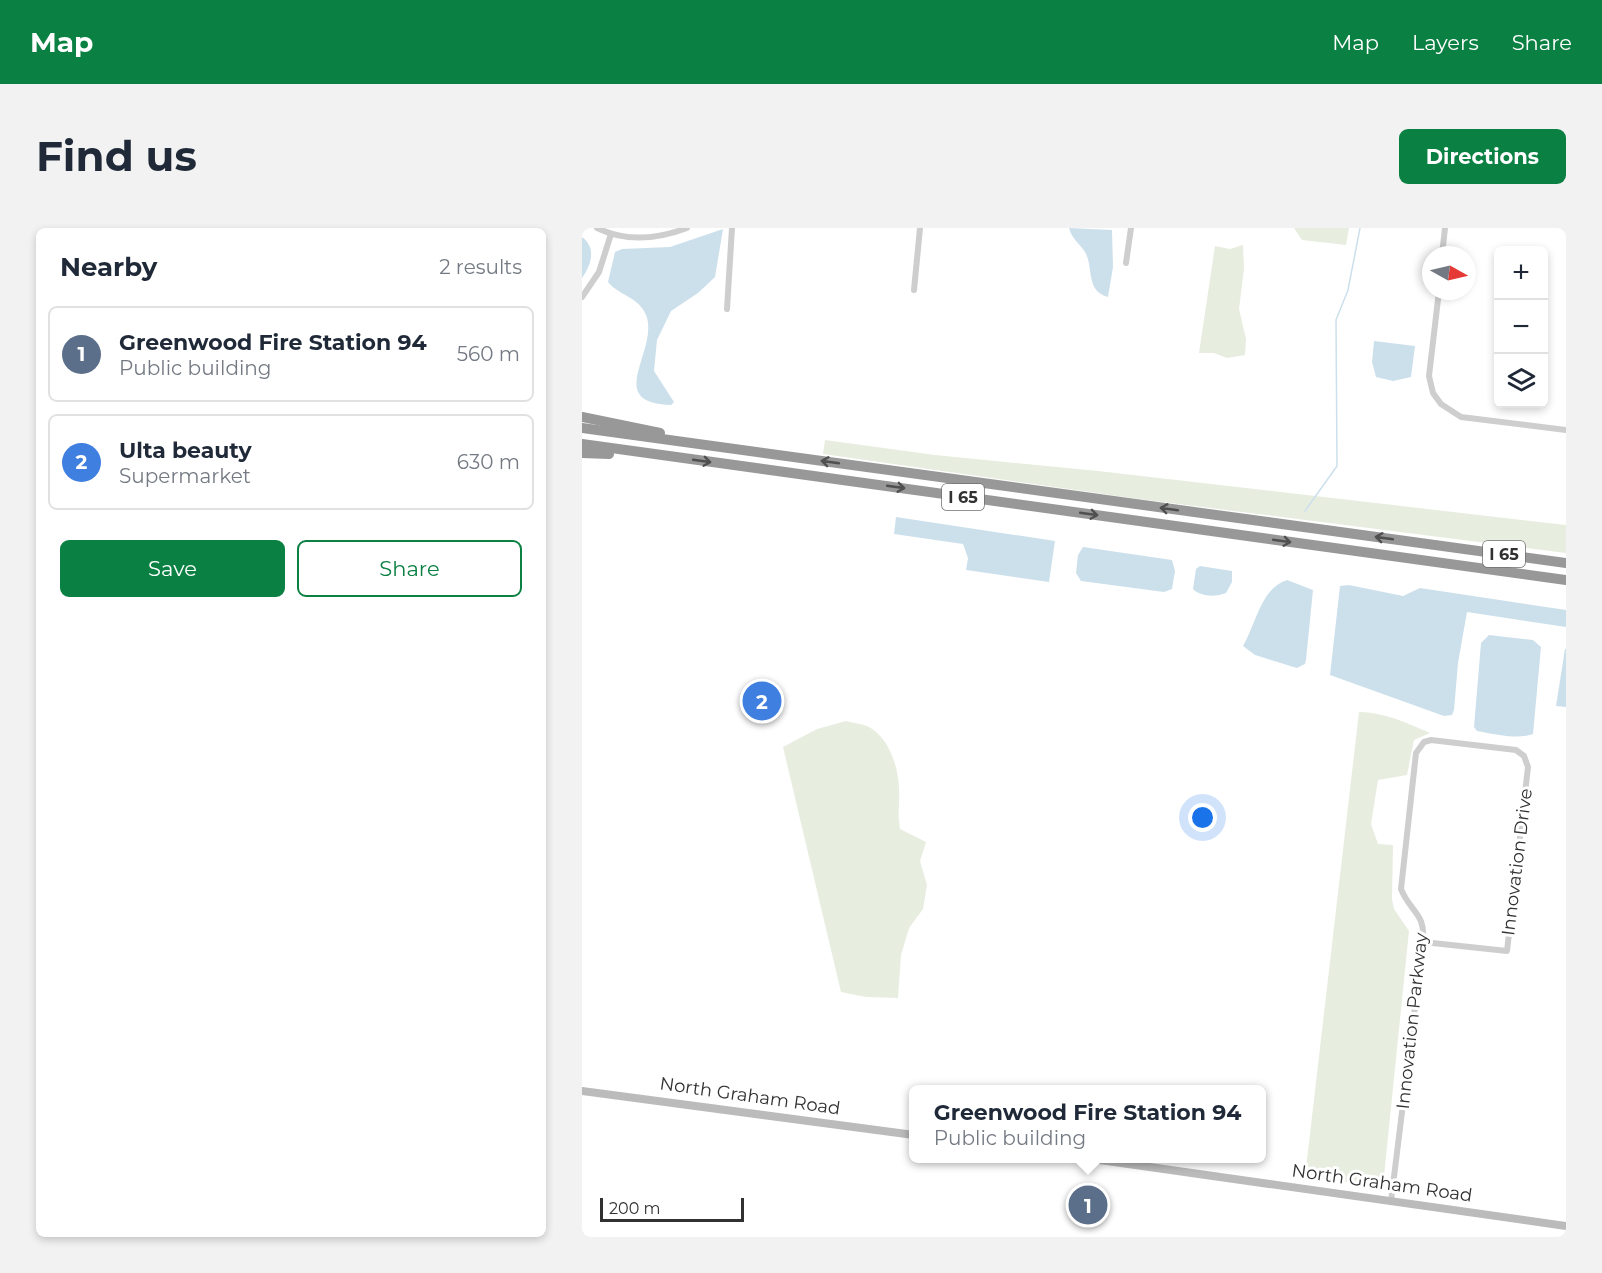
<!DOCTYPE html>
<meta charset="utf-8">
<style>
body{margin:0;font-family:Montserrat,sans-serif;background:#f2f2f3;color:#1f2937}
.controls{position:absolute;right:18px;top:18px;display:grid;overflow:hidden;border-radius:9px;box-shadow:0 3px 9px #0003}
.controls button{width:54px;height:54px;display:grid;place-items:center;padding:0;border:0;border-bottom:2px solid #e0e1e3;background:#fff;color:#1f2937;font:30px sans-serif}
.compass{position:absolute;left:840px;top:18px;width:54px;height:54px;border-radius:50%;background:#fff;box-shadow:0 3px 9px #0003;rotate:98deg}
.scale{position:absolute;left:18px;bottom:15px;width:144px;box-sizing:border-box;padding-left:6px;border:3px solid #313131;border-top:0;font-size:16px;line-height:21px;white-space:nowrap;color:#313131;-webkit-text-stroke:4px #fff;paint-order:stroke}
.you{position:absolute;left:621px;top:590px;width:21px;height:21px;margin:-15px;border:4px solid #fff;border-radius:50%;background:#1a73e8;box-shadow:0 0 0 9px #1a73e833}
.badge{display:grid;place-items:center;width:39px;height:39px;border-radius:50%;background:#0b8043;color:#fff;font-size:20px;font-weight:700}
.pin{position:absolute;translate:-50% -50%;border:3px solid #fff;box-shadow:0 2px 6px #0006}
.popup{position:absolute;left:327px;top:857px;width:357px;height:78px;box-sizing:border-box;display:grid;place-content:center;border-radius:9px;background:#fff;filter:drop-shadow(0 2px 4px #0005);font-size:20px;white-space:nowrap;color:#747a83}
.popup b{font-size:22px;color:#1f2937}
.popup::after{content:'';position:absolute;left:50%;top:100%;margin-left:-12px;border:12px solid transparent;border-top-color:#fff}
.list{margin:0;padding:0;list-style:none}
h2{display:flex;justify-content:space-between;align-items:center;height:78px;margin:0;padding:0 24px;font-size:26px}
h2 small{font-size:20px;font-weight:400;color:#747a83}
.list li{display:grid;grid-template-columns:39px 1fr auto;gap:18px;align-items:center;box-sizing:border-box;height:96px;margin:0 12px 12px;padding:0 12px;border:2px solid #e0e1e3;border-radius:9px}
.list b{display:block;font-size:22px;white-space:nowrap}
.list p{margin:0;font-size:20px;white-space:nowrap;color:#747a83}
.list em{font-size:20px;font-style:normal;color:#747a83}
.actions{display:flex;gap:12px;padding:18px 24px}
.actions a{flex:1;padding:14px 0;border:2px solid #0b8043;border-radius:9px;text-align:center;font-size:21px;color:#0b8043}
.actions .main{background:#0b8043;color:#fff}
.icon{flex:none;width:33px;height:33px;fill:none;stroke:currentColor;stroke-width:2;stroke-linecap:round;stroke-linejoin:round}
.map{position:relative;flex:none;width:984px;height:1009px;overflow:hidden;border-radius:9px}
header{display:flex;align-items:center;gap:36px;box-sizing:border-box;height:84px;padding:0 30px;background:#0b8043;color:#fff}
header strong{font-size:28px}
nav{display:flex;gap:33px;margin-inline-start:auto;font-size:21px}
.intro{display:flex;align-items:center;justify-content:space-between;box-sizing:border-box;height:144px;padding:0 36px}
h1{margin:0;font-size:42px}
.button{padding:15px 27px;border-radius:9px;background:#0b8043;color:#fff;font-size:21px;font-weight:700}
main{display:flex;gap:36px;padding:0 36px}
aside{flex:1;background:#fff;border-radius:9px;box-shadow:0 3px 9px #0003}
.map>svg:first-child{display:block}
.green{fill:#e7eddf}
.water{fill:#cce0ec}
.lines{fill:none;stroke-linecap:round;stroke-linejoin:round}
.stream{stroke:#cce0ec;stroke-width:1.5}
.street{stroke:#cecece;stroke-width:6}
.secondary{stroke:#bbb;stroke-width:8}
.highway{stroke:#989898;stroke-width:10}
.oneway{stroke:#505050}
.labels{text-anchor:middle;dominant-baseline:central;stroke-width:6;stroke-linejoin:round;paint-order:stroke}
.shield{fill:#fff;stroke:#6f6f6f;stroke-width:1.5}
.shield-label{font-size:16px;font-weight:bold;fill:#313131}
.street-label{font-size:18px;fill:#313131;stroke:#fff}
</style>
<header>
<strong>Map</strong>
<nav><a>Map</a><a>Layers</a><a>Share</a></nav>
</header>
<div class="intro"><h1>Find us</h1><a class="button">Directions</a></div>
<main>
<aside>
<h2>Nearby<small>2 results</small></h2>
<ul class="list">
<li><span class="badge" style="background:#5c6f8a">1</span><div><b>Greenwood Fire Station 94</b><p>Public building</p></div><em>560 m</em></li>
<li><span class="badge" style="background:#3f7fe0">2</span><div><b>Ulta beauty</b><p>Supermarket</p></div><em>630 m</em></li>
</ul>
<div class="actions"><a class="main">Save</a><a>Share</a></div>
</aside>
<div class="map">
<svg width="984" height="1009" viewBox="0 0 984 1009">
<rect width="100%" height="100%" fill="#fff"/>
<g class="green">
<path d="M712 0H767L764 17 720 12Z"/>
<path d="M661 17 662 41 657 81 664 111 663 127 645 130 632 125H617L633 18 648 21Z"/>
<path d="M243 212 353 227 516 243 984 297V325L557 271 241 226Z"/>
<path d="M777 484C802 484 825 495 848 505L832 512 825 547 796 552 789 596 796 616 811 617 810 671 812 681 827 703 801 958 723 949Z"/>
<path d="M264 493C271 495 281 496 287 499 307 510 316 538 317 560 318 575 315 584 318 601L344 614 338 633 345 657 341 681 327 700 319 727 316 770 284 769 259 764 201 519 235 501Z"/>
</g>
<g class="water">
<path d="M487 0 530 2 531 39 526 69C503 63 512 39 503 24 497 15 490 11 487 0Z"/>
<path d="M141 1 133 49 116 65 89 83 75 112 72 143 92 174 89 177C20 175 78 122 64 87 57 69 36 67 26 54L33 24 40 21 88 19Z"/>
<path d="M0 9C15 20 9 37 0 50Z"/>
<path d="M792 113 833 118 829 149 811 153 794 149 790 134Z"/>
<path d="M314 289 473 313 467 354 384 342 386 330 381 316 312 306Z"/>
<path d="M501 319 590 332 593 343 590 361 582 364 499 353 494 345 496 327Z"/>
<path d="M618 338 650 343V354L644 365C634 369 619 369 611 361L614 341Z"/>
<path d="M705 352 731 362 724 432 723 436 715 440 673 427 661 418C674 396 679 360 705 352Z"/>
<path d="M767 357 821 368 838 360 984 382V399L885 384 876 435 872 482 870 487 862 488 748 447 758 358Z"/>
<path d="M907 407 951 412 959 419 951 506C935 512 912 506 895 503L892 499 899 415Z"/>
<path d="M983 421H984V479L974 478Z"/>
</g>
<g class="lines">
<path class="stream" d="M723 283 755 238 754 92 766 62 778 0"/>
<g class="street">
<path d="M15 0C44 14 76 11 105 0"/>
<path d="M860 27 863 0"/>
<path d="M544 35 549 0"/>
<path d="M332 62 338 0"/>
<path d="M857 63 847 148 851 165 859 176 879 189 984 202"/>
<path d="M0 69 17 44 29 6"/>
<path d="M145 81 150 0"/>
<path d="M809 973 841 714C844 685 828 684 819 661L834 525 842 514 849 512 934 522 942 528 946 539 925 723 841 714"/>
</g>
<g class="secondary">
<path d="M0 863 332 907"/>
<path d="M504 930 984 998"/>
</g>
<g class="highway">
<path d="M0 189 78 205"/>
<path d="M0 200 984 335"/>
<path d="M0 216 984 352"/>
<path d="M0 225 27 226"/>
</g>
</g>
<defs><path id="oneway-shaft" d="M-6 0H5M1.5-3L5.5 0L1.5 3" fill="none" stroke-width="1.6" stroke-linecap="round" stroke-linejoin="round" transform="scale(1.5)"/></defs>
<g class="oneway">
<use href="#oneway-shaft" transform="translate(120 233) rotate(8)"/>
<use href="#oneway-shaft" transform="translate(248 234) rotate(-172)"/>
<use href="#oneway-shaft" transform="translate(314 259) rotate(8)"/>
<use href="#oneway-shaft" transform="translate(587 281) rotate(-172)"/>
<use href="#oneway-shaft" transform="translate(507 286) rotate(8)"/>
<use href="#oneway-shaft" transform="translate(802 310) rotate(-172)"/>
<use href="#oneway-shaft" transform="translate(700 313) rotate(8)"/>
</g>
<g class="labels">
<g class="shield">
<rect x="360" y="256" width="42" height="26" rx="4.5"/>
<rect x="901" y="313" width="42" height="26" rx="4.5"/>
</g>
<g class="shield-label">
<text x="381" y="269">I 65</text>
<text x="922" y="326">I 65</text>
</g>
<g class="street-label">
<text transform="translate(935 634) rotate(-83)">Innovation Drive</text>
<text transform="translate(830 793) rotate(-84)">Innovation Parkway</text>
<text transform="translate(168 868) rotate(8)">North Graham Road</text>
<text transform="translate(800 955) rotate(8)">North Graham Road</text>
</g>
</g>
</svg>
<div class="controls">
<button>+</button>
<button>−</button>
<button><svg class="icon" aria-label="layers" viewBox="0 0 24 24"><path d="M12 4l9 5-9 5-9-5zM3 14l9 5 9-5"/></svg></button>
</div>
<svg class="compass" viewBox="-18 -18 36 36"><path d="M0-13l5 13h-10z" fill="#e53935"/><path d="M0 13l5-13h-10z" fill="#747a83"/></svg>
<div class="scale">200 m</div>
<div class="you"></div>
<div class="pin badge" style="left:506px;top:977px;background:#5c6f8a">1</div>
<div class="popup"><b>Greenwood Fire Station 94</b>Public building</div>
<div class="pin badge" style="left:180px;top:473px;background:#3f7fe0">2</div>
</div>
</main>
